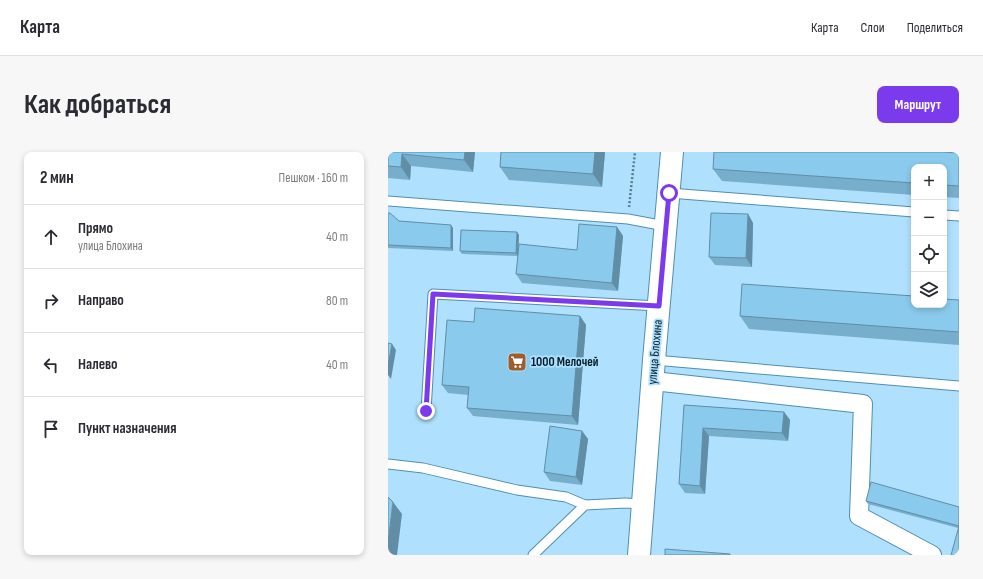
<!DOCTYPE html>
<html lang="ru">
<meta charset="utf-8">
<style>
body{margin:0;font-family:"Sofia Sans Condensed",sans-serif;background:#f7f7f7;color:#2b2b33}
.controls{position:absolute;right:12px;top:12px;display:grid;overflow:hidden;border-radius:8px;box-shadow:0 2px 6px #0003}
.controls button{width:36px;height:36px;display:grid;place-items:center;padding:0;border:0;border-bottom:1px solid #e1e1e2;background:#fff;color:#2b2b33;font:20px sans-serif}
.stop{position:absolute;width:12px;height:12px;margin:-9px;border:3px solid #7c3aed;border-radius:50%;background:#fff}
.stop.end{background:#7c3aed;border-color:#fff;box-shadow:0 1px 4px #0008}
.list{margin:0;padding:0;list-style:none}
h2{display:flex;justify-content:space-between;align-items:center;height:52px;margin:0;padding:0 16px;font-size:17px}
h2 small{font-size:13px;font-weight:400;color:#7c7c81}
.list li{display:grid;grid-template-columns:26px 1fr auto;gap:12px;align-items:center;box-sizing:border-box;height:64px;padding:0 16px;border-top:1px solid #e1e1e2}
.list b{display:block;font-size:15px;white-space:nowrap}
.list p{margin:0;font-size:13px;white-space:nowrap;color:#7c7c81}
.list em{font-size:13px;font-style:normal;color:#7c7c81}
.icon{flex:none;width:22px;height:22px;fill:none;stroke:currentColor;stroke-width:2;stroke-linecap:round;stroke-linejoin:round}
.map{position:relative;flex:none;width:571px;height:403px;overflow:hidden;border-radius:8px}
header{display:flex;align-items:center;gap:24px;box-sizing:border-box;height:56px;padding:0 20px;background:#fff;border-bottom:1px solid #e1e1e2}
header strong{font-size:19px}
nav{display:flex;gap:22px;margin-inline-start:auto;font-size:14px}
.intro{display:flex;align-items:center;justify-content:space-between;box-sizing:border-box;height:96px;padding:0 24px}
h1{margin:0;font-size:28px}
.button{padding:10px 18px;border-radius:8px;background:#7c3aed;color:#fff;font-size:14px;font-weight:700}
main{display:flex;gap:24px;padding:0 24px}
aside{flex:1;background:#fff;border-radius:8px;box-shadow:0 2px 6px #0003}
.map>svg:first-child{display:block}
.lines{fill:none;stroke-linecap:round;stroke-linejoin:round}
.service-casing{stroke:#508eb0;stroke-width:11}
.minor-casing{stroke:#508eb0;stroke-width:20}
.secondary-casing{stroke:#508eb0;stroke-width:24}
.path{stroke:#567c90;stroke-width:2.5;stroke-dasharray:2 2;stroke-linecap:butt}
.service{stroke:#fff;stroke-width:9}
.minor{stroke:#fff;stroke-width:18}
.secondary{stroke:#fff;stroke-width:22}
.wall{fill:#77aecc}
.shaded-wall{fill:#618da6}
.building{fill:#8acaed;stroke:#618da6}
.route{stroke:#7c3aed;stroke-width:5}
.labels{text-anchor:middle;dominant-baseline:central;stroke-width:3.5;stroke-linejoin:round;paint-order:stroke}
.street-label{font-size:13px;fill:#031d2a;stroke:#afe1fe}
.poi-label{font-size:13px;font-weight:bold;fill:#031d2a;stroke:#afe1fe;text-anchor:start}
</style>
<header>
<strong>Карта</strong>
<nav><a>Карта</a><a>Слои</a><a>Поделиться</a></nav>
</header>
<div class="intro"><h1>Как добраться</h1><a class="button">Маршрут</a></div>
<main>
<aside>
<h2>2 мин<small>Пешком · 160 m</small></h2>
<ul class="list">
<li><svg class="icon" aria-label="ahead" viewBox="0 0 24 24"><path d="M12 20V5M6 11l6-6 6 6"/></svg><div><b>Прямо</b><p>улица Блохина</p></div><em>40 m</em></li>
<li><svg class="icon" aria-label="right" viewBox="0 0 24 24"><path d="M7 20v-9h11M14 6l5 5-5 5"/></svg><div><b>Направо</b></div><em>80 m</em></li>
<li><svg class="icon" aria-label="left" viewBox="0 0 24 24"><path d="M17 20v-9H6M10 6l-5 5 5 5"/></svg><div><b>Налево</b></div><em>40 m</em></li>
<li><svg class="icon" aria-label="arrive" viewBox="0 0 24 24"><path d="M6 21V4h12l-3 4 3 4H6"/></svg><div><b>Пункт назначения</b></div></li>
</ul>
</aside>
<div class="map">
<svg width="571" height="403" viewBox="0 0 571 403">
<rect width="100%" height="100%" fill="#afe1fe"/>
<g class="lines">
<defs>
<g id="service">
<path d="M281 41 526 60"/>
<path d="M0 49 240 67 277 74"/>
<path d="M556 63 571 64"/>
<path d="M266 208 571 234"/>
<path d="M38 259 45 142 271 154"/>
<path d="M0 312 35 316 129 338 178 345 197 353"/>
<path d="M145 403 197 353 237 351 254 352"/>
</g>
<path id="minor" d="M265 229 475 252 471 364 544 403"/>
<path id="secondary" d="M251 403 266 208 284 0"/>
</defs>
<use href="#service" class="service-casing"/>
<use href="#minor" class="minor-casing"/>
<use href="#secondary" class="secondary-casing"/>
<path class="path" d="M241 55 247 0"/>
<use href="#service" class="service"/>
<use href="#minor" class="minor"/>
<use href="#secondary" class="secondary"/>
</g>
<g class="wall">
<path d="M0 0H87L85 20 23 14 22 28 0 26Z"/>
<path d="M113 0H217L214 35 121 28 112 15Z"/>
<path d="M571 1V46L556 45V15H526V43L334 29 325 17Z"/>
<path d="M0 61 11 69 65 76V99L0 96Z"/>
<path d="M360 62 365 71 364 115 327 113 321 105Z"/>
<path d="M229 75 235 84 230 139 134 131 128 122 189 98Z"/>
<path d="M129 80 131 83 130 104 74 102 72 99Z"/>
<path d="M571 148V193L361 177 352 164Z"/>
<path d="M192 164 198 173 190 273 85 264 79 256 80 243 60 241 54 233 86 170Z"/>
<path d="M296 253 396 260 402 268 400 289 321 284 317 342 297 341 291 332Z"/>
<path d="M194 279 200 287 194 333 162 329 156 320Z"/>
<path d="M478 349 571 355V403L570 376 480 352Z"/>
</g>
<g class="shaded-wall">
<path d="M77 0H87L85 20 76 8Z"/>
<path d="M207 0H217L214 35 205 22Z"/>
<path d="M14 2 23 14 22 28 13 15Z"/>
<path d="M360 62 365 71 364 115 358 106Z"/>
<path d="M63 73 65 76V99L63 96Z"/>
<path d="M229 75 235 84 230 139 224 131Z"/>
<path d="M129 80 131 83 130 104 128 101Z"/>
<path d="M192 164 198 173 190 273 184 264Z"/>
<path d="M4 192 8 198 3 227 0 223V213Z"/>
<path d="M396 260 402 268 400 289 394 281Z"/>
<path d="M315 276 321 284 317 342 312 334Z"/>
<path d="M194 279 200 287 194 333 188 325Z"/>
<path d="M5 350 14 362 9 403H0V391Z"/>
</g>
<g class="building">
<path d="M0 0H77L76 8 14 2 13 15 0 14Z"/>
<path d="M113 0H207L205 22 112 15Z"/>
<path d="M326 0H555L571 1V34L556 33V15H526V31L325 17Z"/>
<path d="M0 61H2L11 69 63 73V96L0 93Z"/>
<path d="M323 61 360 62 358 106 321 105Z"/>
<path d="M191 72 229 75 224 131 128 122 131 92 189 98Z"/>
<path d="M73 78 129 80 128 101 72 99Z"/>
<path d="M354 132 526 144V153H556V147L571 148V180L352 164Z"/>
<path d="M87 156 192 164 184 264 79 256 81 235 54 233 59 168 86 170Z"/>
<path d="M0 191 4 192 0 213Z"/>
<path d="M296 253 396 260 394 281 315 276 312 334 291 332Z"/>
<path d="M162 274 194 279 188 325 156 320Z"/>
<path d="M483 330 571 355V403H563L571 374 478 349Z"/>
<path d="M0 345 5 350 0 391Z"/>
<path d="M277 397 342 402V403H277Z"/>
</g>
<g class="lines">
<path class="route" d="M38 259 45 142 271 154 281 41"/>
</g>
<defs>
<symbol id="supermarket-square" viewBox="-11 -11 22 22"><rect x="-9" y="-9" width="18" height="18" rx="4" fill="#a05d2c" stroke="#afe1fe"/><path d="M-6-5.5h2.5l.6 2H6L4.5 2H-2.5L-4.4-4H-6ZM-1.5 3.2a1.3 1.3 0 1 0 .1 0ZM3 3.2a1.3 1.3 0 1 0 .1 0Z" fill="#fff"/></symbol>
</defs>
<g fill-rule="evenodd">
<use href="#supermarket-square" x="118" y="199" width="22" height="22"/>
</g>
<g class="labels">
<g class="street-label">
<text transform="translate(267 200) rotate(-85)">улица Блохина</text>
</g>
<g class="poi-label">
<text x="143" y="210">1000 Мелочей</text>
</g>
</g>
</svg>
<div class="controls">
<button>+</button>
<button>−</button>
<button><svg class="icon" aria-label="locate" viewBox="0 0 24 24"><circle cx="12" cy="12" r="6"/><path d="M12 2v4M12 18v4M2 12h4M18 12h4"/></svg></button>
<button><svg class="icon" aria-label="layers" viewBox="0 0 24 24"><path d="M12 4l9 5-9 5-9-5zM3 14l9 5 9-5"/></svg></button>
</div>
<div class="stop" style="left:281px;top:41px"></div>
<div class="stop end" style="left:38px;top:259px"></div>
</div>
</main>
